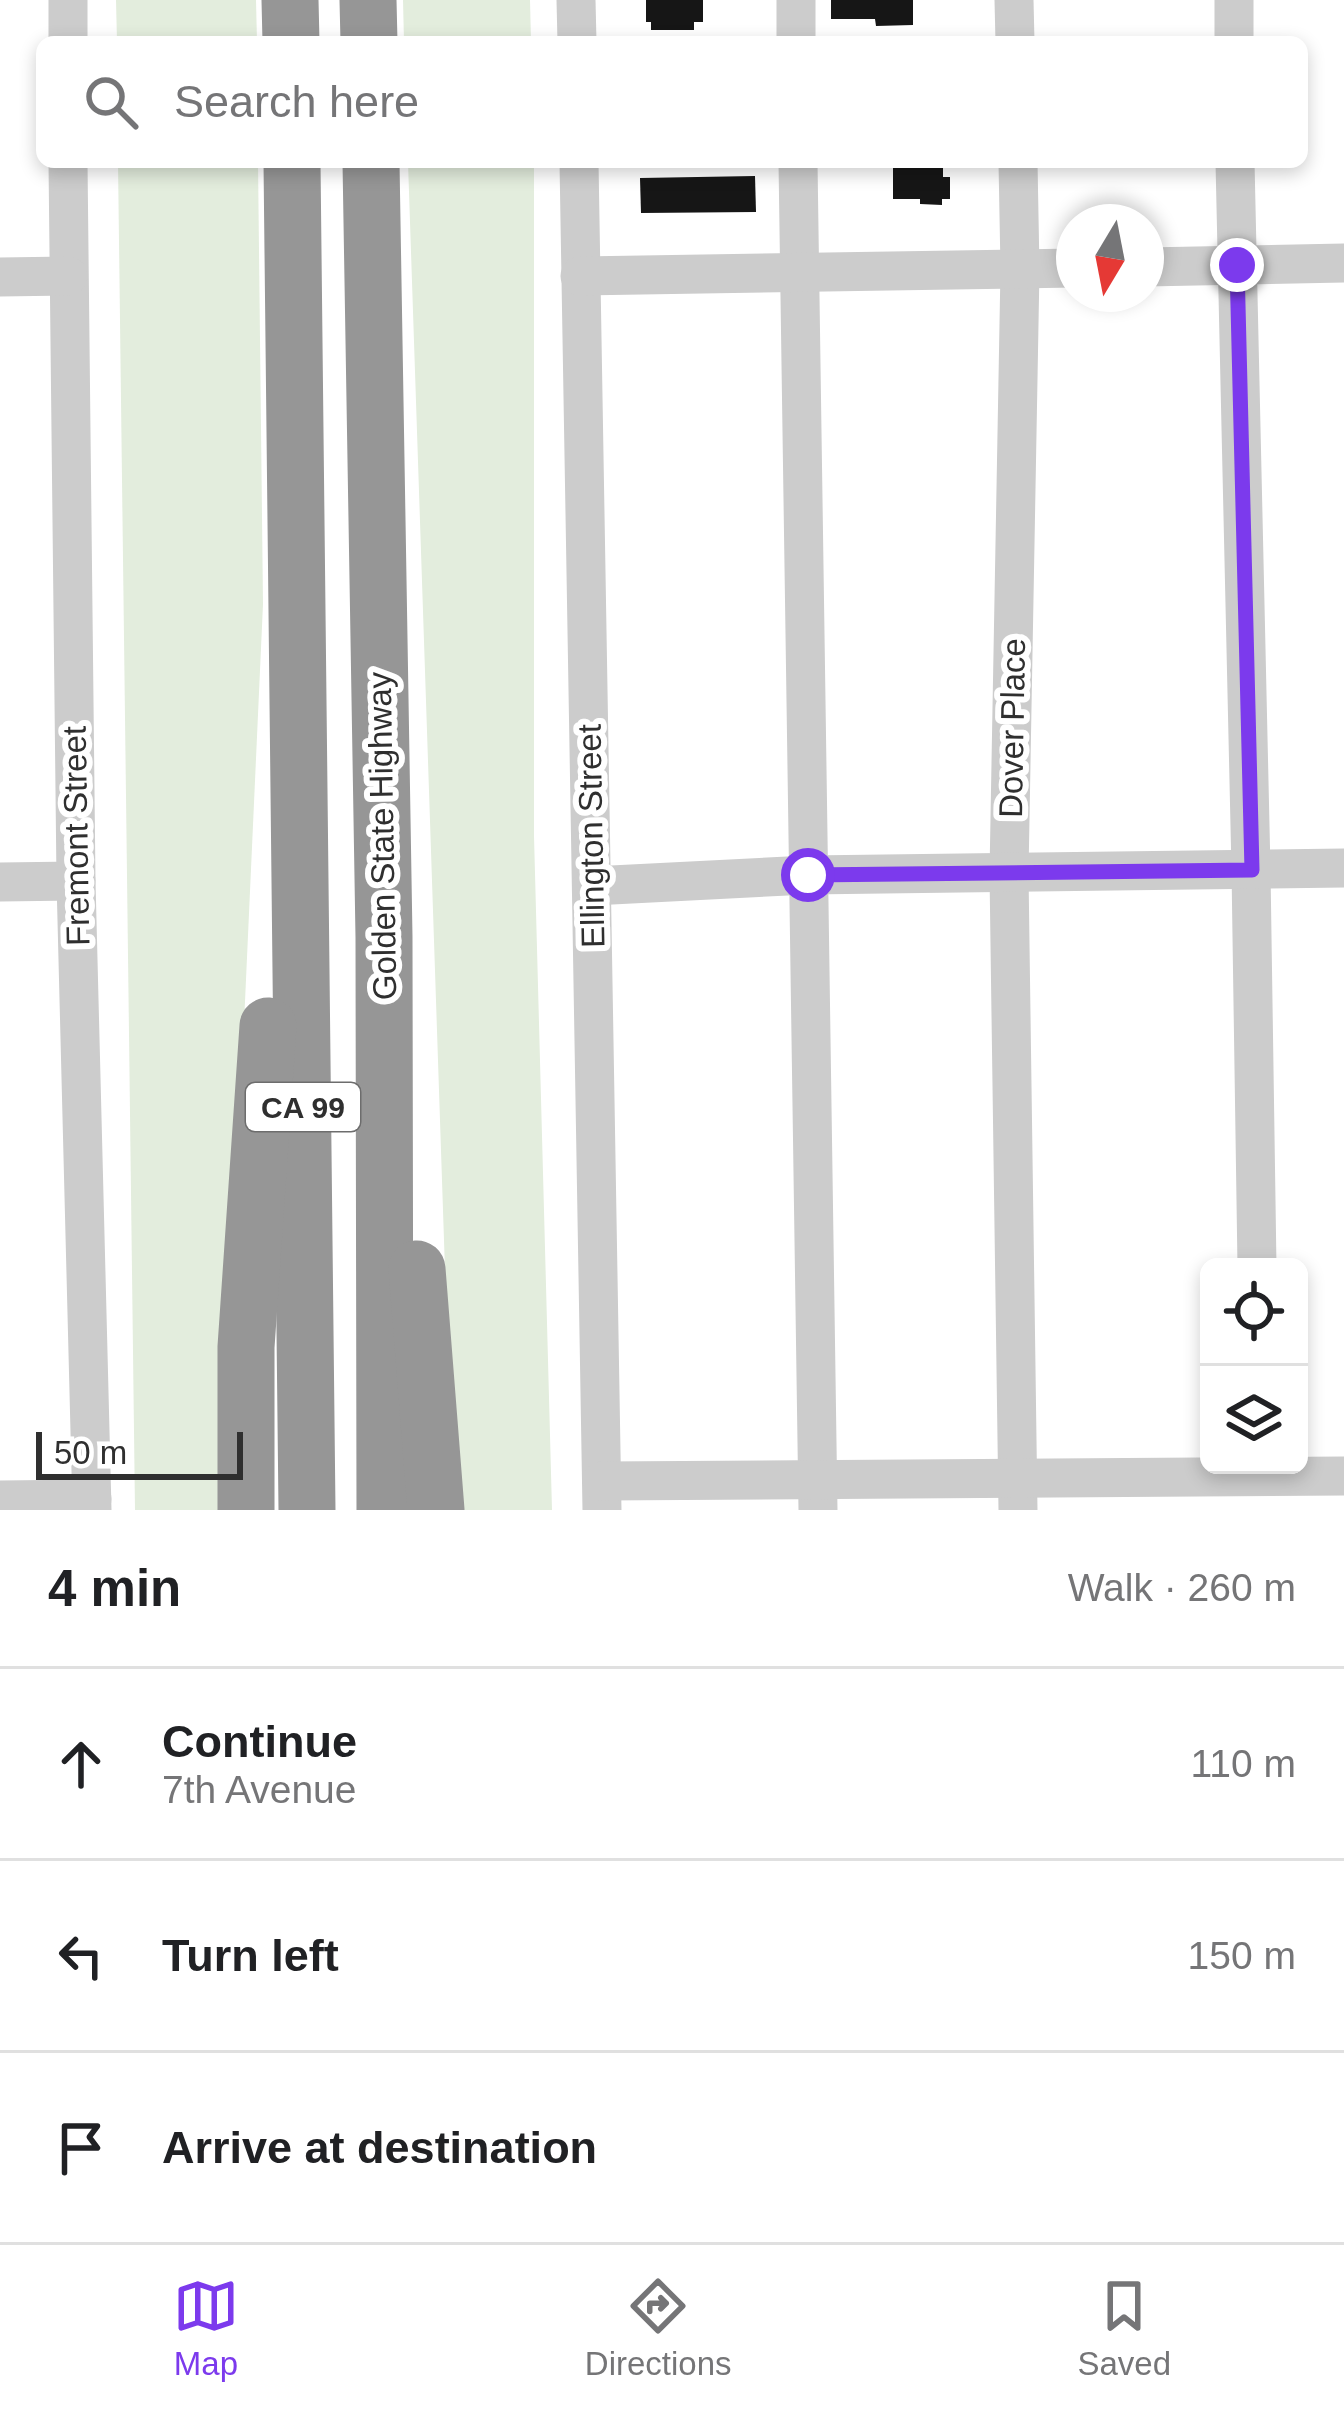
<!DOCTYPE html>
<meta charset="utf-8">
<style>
body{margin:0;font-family:Arial,sans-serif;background:#f2f2f2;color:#202124}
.controls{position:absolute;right:36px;bottom:36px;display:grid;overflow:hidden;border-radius:18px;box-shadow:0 6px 18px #0003}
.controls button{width:108px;height:108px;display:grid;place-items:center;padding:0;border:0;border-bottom:3px solid #e0e0e0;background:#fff;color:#202124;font:60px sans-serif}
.compass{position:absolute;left:1056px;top:204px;width:108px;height:108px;border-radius:50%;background:#fff;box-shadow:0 6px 18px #0003;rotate:190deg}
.scale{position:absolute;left:36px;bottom:30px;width:207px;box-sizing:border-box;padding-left:12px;border:6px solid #2f2f2f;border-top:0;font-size:33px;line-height:42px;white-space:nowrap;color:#2f2f2f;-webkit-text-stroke:9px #fff;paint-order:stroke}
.stop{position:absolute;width:36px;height:36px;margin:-27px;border:9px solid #7c3aed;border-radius:50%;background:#fff}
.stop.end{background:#7c3aed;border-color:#fff;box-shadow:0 3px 12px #0008}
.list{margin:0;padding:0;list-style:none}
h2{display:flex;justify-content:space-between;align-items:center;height:156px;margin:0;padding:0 48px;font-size:51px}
h2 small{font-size:39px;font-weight:400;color:#757577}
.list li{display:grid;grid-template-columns:78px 1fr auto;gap:36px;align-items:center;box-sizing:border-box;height:192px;padding:0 48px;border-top:3px solid #e0e0e0}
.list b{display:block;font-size:45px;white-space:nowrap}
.list p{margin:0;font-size:39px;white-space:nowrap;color:#757577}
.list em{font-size:39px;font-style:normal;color:#757577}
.icon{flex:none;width:66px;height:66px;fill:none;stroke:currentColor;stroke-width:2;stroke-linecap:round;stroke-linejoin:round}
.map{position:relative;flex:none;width:1344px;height:1510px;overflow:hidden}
.search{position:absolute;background:#fff;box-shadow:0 6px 18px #0003;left:36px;right:36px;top:36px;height:132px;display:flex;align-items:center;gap:30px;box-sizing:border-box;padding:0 42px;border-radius:18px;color:#757577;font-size:45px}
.sheet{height:732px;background:#fff}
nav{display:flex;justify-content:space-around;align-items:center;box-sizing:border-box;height:168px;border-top:3px solid #e0e0e0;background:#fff;font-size:33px;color:#757577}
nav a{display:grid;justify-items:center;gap:6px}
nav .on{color:#7c3aed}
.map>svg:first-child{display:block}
.green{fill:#e3eddd}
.building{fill:#161616}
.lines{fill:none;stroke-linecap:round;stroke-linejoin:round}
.minor{stroke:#ccc;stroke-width:39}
.highway{stroke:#969696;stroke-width:57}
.route{stroke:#7c3aed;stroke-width:15}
.labels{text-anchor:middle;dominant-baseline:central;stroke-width:12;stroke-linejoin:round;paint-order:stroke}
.shield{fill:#fff;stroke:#6d6d6d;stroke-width:3}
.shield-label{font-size:30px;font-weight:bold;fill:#2f2f2f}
.street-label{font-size:33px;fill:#2f2f2f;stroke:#fff}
</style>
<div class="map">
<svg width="1344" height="1510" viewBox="0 0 1344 1510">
<rect width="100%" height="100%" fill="#fff"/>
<g class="green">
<path d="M116 0H256L257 42H117Z"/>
<path d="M403 0H530L531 42H404Z"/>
<path d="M118 162H258L263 604 222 1510H135Z"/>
<path d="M408 162H534V836L552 1510H453Z"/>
</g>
<g class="building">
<path d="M646 0H703V22H694V30H651V22H646Z"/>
<path d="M831 0H913V25L876 26 875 19H831Z"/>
<path d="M893 162H943V177H950V199H942V205L920 204V199H893Z"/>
<path d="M755 176 756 212 641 213 640 178Z"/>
</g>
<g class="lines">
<g class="minor">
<path d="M68 0V42"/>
<path d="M576 0 577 42"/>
<path d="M796 0V42"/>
<path d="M1014 0 1015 42"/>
<path d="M1234 0V42"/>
<path d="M68 162 76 881 92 1510"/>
<path d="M579 162 602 1510"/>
<path d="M798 162 818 1510"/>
<path d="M1018 162 1020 269 1009 873 1018 1510"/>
<path d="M1235 162 1251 870 1257 1267"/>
<path d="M1146 267 1344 263"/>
<path d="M580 276 1074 268"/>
<path d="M0 277 68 276"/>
<path d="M0 882 76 881"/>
<path d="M592 886 808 875 1344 868"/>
<path d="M602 1481 1344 1476"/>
<path d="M0 1500 92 1499"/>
</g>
<g class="highway">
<path d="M290 0 291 42"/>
<path d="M368 0 369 42"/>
<path d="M292 162 307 1510"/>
<path d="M371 162 384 937 385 1510"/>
<path d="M417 1269 436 1510"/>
<path d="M246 1510V1347L268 1026"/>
</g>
</g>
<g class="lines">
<path class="route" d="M808 875 1252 870 1237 265"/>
</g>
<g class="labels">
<rect class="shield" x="246" y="1083" width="114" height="48" rx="9"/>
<g class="shield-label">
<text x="303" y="1107">CA 99</text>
</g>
<g class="street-label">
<text transform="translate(1012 728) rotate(-89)">Dover Place</text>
<text transform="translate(76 836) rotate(-91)">Fremont Street</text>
<text transform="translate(382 836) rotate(-91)">Golden State Highway</text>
<text transform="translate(591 836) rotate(-91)">Ellington Street</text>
</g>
</g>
</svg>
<div class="controls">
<button><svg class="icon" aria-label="locate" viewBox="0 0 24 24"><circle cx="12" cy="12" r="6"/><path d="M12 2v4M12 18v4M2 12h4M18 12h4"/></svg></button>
<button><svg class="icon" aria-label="layers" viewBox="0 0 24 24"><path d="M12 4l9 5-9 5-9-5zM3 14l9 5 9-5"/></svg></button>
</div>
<svg class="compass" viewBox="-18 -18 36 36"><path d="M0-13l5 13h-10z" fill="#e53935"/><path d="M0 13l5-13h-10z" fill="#757577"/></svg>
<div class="scale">50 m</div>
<div class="stop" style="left:808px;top:875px"></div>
<div class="stop end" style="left:1237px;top:265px"></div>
<div class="search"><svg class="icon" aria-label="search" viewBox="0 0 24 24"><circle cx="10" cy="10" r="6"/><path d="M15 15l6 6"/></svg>Search here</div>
</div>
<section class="sheet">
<h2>4 min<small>Walk · 260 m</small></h2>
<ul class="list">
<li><svg class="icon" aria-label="ahead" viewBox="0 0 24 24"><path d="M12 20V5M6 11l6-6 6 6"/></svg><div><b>Continue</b><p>7th Avenue</p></div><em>110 m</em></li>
<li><svg class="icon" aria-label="left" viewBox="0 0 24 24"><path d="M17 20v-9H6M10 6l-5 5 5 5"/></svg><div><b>Turn left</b></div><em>150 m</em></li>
<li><svg class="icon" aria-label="arrive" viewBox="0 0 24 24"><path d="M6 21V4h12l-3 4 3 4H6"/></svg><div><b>Arrive at destination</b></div></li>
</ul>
</section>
<nav>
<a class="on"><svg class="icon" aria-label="map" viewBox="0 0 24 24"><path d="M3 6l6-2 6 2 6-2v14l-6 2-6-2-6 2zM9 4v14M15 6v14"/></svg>Map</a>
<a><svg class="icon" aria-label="directions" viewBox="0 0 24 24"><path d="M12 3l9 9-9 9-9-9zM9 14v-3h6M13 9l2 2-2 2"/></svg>Directions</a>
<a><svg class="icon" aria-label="saved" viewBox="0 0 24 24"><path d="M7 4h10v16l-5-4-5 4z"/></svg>Saved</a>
</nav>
